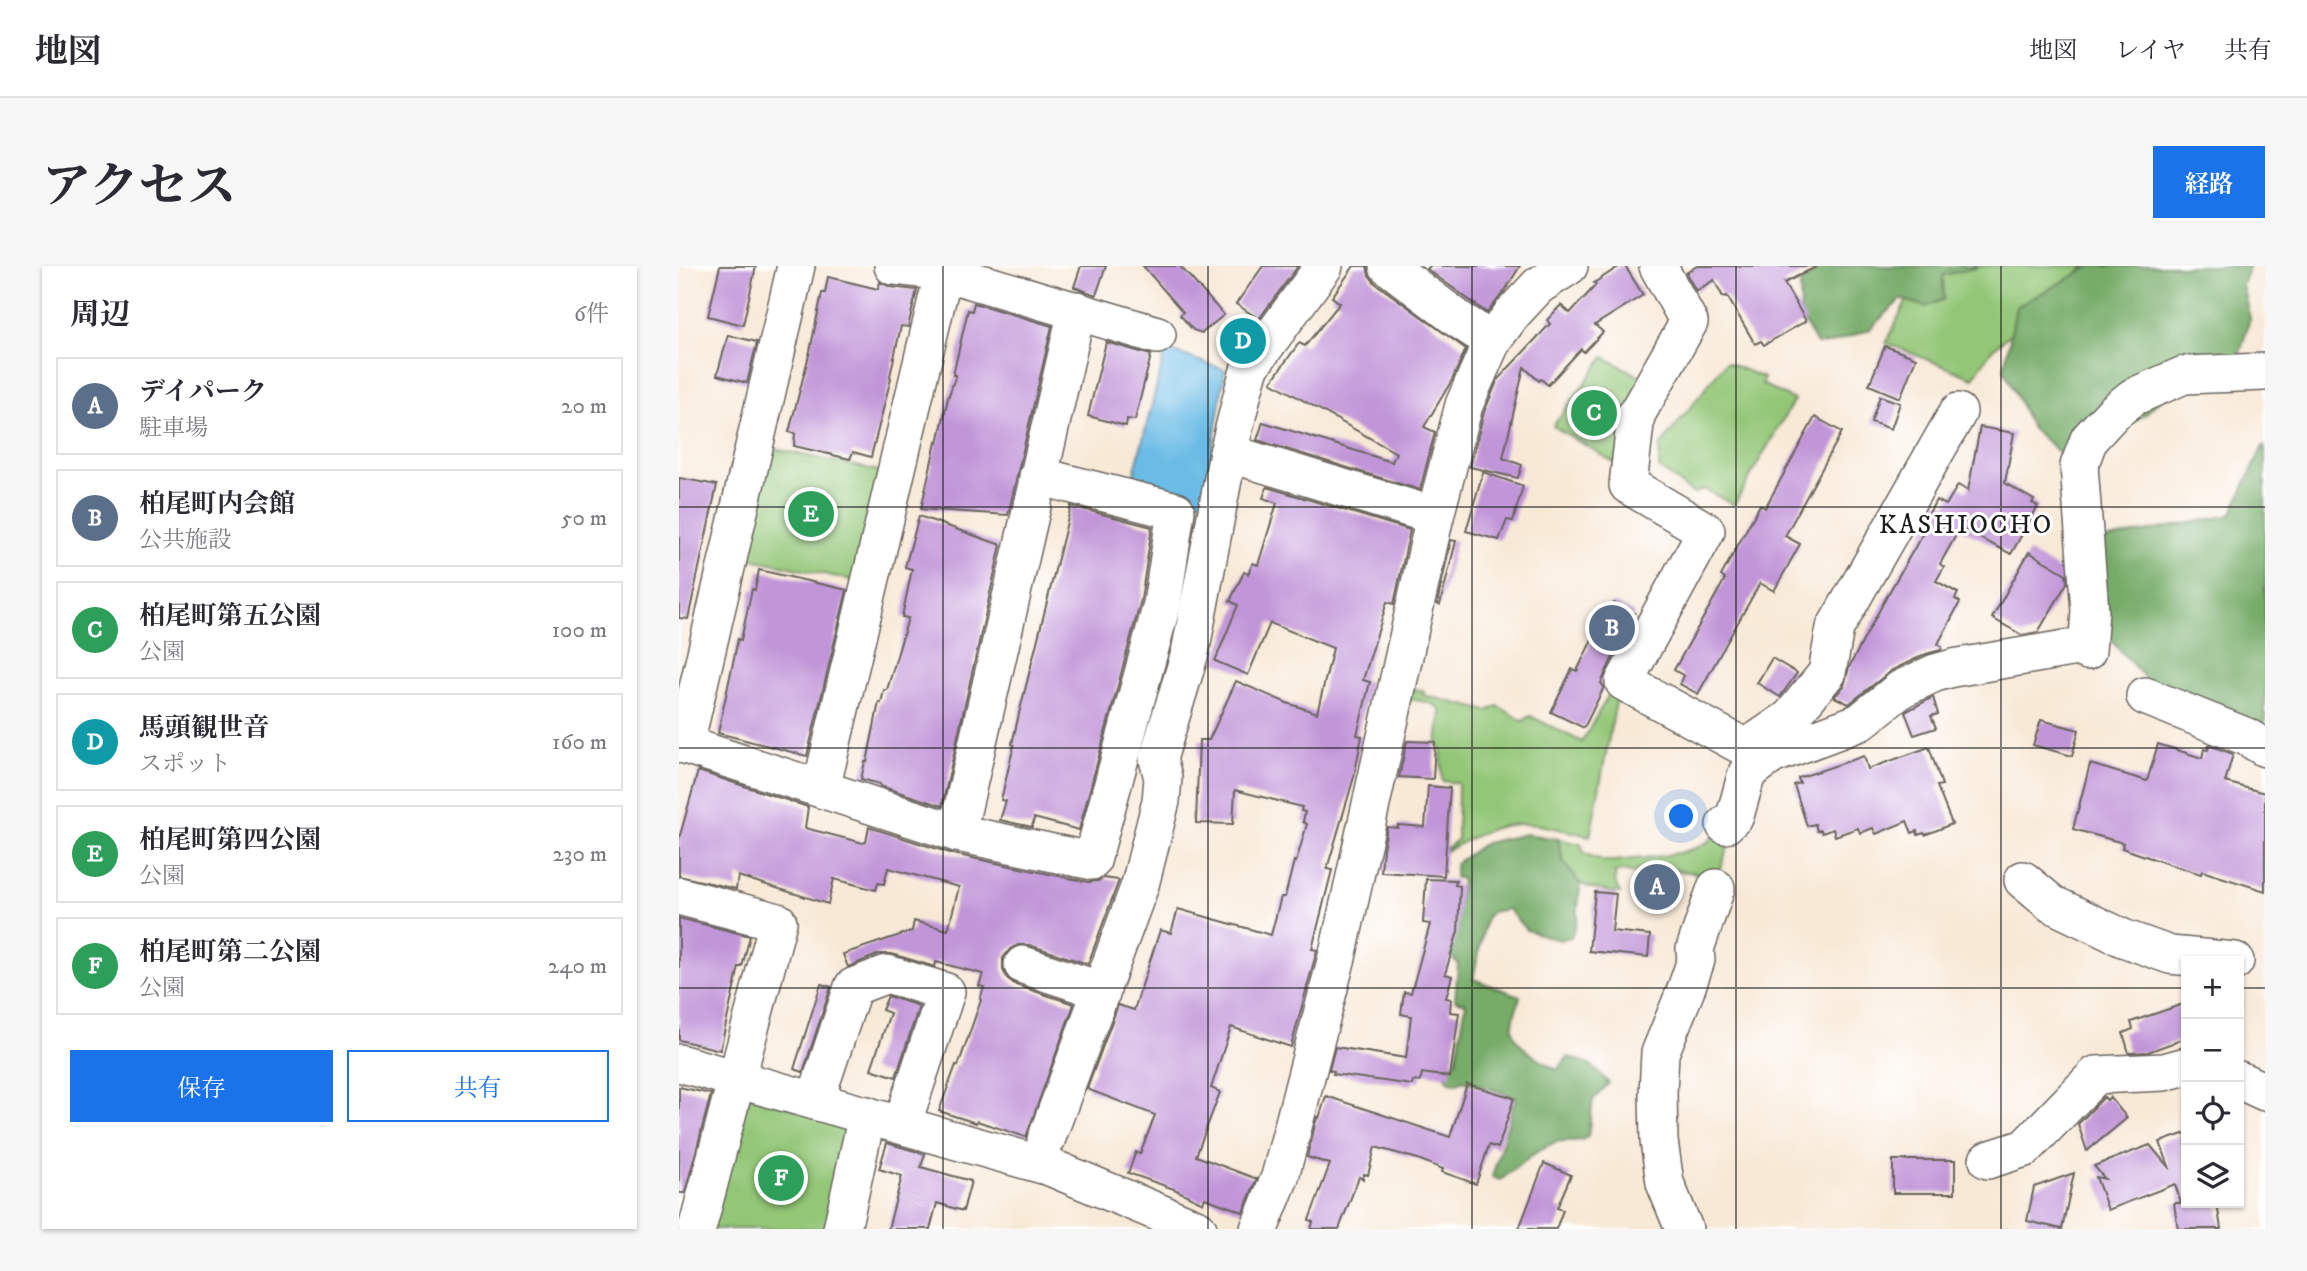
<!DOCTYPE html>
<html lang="ja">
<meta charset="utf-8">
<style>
body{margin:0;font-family:"IM FELL DW Pica","Noto Serif JP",serif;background:#f7f7f7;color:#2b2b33}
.controls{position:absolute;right:21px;bottom:21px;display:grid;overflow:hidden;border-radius:0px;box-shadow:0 2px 5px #0004}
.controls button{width:63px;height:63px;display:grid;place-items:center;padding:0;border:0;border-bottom:2px solid #e1e1e2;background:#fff;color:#2b2b33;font:35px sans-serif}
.you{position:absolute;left:1003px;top:551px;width:24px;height:24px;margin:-18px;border:5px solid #fff;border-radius:50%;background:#1a73e8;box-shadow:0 0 0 10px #1a73e833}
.badge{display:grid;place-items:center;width:46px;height:46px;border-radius:50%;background:#1a73e8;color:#fff;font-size:23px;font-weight:700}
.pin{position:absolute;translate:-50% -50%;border:4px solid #fff;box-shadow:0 2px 7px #0006}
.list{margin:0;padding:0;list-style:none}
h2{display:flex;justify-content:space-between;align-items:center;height:91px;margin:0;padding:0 28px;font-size:30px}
h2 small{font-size:23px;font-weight:400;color:#7c7c81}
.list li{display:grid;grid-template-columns:46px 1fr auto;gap:21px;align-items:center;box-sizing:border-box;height:98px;margin:0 14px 14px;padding:0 14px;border:2px solid #e1e1e2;border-radius:0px}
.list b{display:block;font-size:26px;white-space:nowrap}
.list p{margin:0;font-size:23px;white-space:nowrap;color:#7c7c81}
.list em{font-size:23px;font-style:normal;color:#7c7c81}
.actions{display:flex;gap:14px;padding:21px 28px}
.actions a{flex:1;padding:16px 0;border:2px solid #1a73e8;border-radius:0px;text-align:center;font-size:24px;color:#1a73e8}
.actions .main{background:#1a73e8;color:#fff}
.icon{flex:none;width:38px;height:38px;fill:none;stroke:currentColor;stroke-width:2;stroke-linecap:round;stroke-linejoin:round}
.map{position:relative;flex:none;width:1586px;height:963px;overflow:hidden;border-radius:0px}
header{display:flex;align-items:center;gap:42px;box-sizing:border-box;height:98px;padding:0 35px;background:#fff;border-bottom:2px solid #e1e1e2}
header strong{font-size:33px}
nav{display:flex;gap:38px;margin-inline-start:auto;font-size:24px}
.intro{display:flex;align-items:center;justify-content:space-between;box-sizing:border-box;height:168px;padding:0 42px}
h1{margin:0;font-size:49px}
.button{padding:18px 32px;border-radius:0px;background:#1a73e8;color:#fff;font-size:24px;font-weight:700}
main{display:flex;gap:42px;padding:0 42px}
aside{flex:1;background:#fff;border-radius:0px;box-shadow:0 2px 5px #0004}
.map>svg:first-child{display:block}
.green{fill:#93c677;stroke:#58714a;stroke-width:2}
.forest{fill:#76ab68;stroke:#496442;stroke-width:2}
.water{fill:#6abbe5;stroke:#436c80;stroke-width:2}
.building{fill:#c196d8}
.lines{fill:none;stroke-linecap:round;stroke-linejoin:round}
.minor-casing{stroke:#69645d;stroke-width:40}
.minor{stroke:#fff;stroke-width:37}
.grid{fill:none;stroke:#1c1c1c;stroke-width:2;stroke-opacity:0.55}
.labels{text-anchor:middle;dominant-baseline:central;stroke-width:6;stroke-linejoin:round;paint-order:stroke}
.neighbourhood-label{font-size:26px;letter-spacing:2px;fill:#1c1c1c;stroke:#fff}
</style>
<header>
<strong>地図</strong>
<nav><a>地図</a><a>レイヤ</a><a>共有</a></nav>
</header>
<div class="intro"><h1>アクセス</h1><a class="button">経路</a></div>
<main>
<aside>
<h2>周辺<small>6件</small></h2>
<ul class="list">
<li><span class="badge" style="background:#5c6f8a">A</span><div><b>デイパーク</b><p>駐車場</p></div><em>20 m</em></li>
<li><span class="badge" style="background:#5c6f8a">B</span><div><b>柏尾町内会館</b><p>公共施設</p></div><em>50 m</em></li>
<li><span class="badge" style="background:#2e9e5b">C</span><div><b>柏尾町第五公園</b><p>公園</p></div><em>100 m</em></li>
<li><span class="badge" style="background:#0f9aa8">D</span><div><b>馬頭観世音</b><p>スポット</p></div><em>160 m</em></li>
<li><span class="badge" style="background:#2e9e5b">E</span><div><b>柏尾町第四公園</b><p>公園</p></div><em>230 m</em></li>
<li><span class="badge" style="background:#2e9e5b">F</span><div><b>柏尾町第二公園</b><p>公園</p></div><em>240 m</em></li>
</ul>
<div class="actions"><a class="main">保存</a><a>共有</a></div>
</aside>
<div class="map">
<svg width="1586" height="963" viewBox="0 0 1586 963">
<rect width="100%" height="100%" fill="#fff"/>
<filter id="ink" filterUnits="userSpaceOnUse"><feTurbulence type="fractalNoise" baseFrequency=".0143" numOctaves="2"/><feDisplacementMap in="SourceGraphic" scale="14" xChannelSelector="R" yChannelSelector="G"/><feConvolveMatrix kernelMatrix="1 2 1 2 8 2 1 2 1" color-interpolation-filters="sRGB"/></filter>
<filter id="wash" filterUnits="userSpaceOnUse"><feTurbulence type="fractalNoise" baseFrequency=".00686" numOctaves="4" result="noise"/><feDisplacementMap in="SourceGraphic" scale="28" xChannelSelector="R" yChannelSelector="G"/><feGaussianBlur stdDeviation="1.57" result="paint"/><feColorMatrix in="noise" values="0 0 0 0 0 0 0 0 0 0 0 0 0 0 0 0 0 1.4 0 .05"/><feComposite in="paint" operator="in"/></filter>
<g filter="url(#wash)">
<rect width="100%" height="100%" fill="#f8e9d7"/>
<g class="green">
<path d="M1244 0H1407L1312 85 1294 112 1207 77Z"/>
<path d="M925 91 964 112 936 197 874 160Z"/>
<path d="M1047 96 1085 112 1083 118 1115 134 1055 239 1025 223 1015 228 980 202 981 180Z"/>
<path d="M87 181 201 205 177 315 64 291Z"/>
<path d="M732 422 745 425 744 429 809 445 819 440 844 455 851 450 903 476 930 428 938 431 911 570C886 565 856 555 830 559 807 562 785 576 765 586V584L778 574 779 517 763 515 762 483 758 477 762 446C757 435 740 435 729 433Z"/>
<path d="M1056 561 1036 618 1018 607 965 601 956 608 943 605 936 607V616L941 627C899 622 887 617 879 573L902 578 905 587 925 595H937C963 591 1023 591 1037 567Z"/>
<path d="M67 828 174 861 151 963H28Z"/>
</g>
<g class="forest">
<path d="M1144 0H1298L1296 2 1264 9 1265 33 1247 41 1222 33 1190 64 1151 78H1138L1122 51 1121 18Z"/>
<path d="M1412 0H1570L1563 19 1571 52 1559 95 1494 119 1467 148 1389 194 1353 163 1325 103 1337 41Z"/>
<path d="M1584 180H1586V467L1474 421 1428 370 1418 275 1552 249Z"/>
<path d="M847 568 879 573 883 594 901 618 898 655 892 671 880 674 847 664 829 643 813 646 807 652 794 713 841 730C839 739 833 753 834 763 836 782 864 795 878 804L889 791 911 798 930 817 914 834 909 870C900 878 888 873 877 876 857 883 838 902 821 914L813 911 837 831 784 814 778 817 771 816 765 808 777 795 787 737 776 734 779 697 772 691 783 613 776 611V598L806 577Z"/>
</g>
<path class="water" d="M487 83 546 104 525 236 452 220Z"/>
<g id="blocks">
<g class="building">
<path d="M41 0H77L64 59 29 50Z"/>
<path d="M402 0H427L417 29 395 21Z"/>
<path d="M464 0H501L545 49 523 67 514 64 501 49 504 46Z"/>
<path d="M584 0H619L580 53 557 38Z"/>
<path d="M675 0H688L690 9 696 17 787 83 773 114 745 161 756 166 741 224 578 174 584 156 713 196 717 187 592 116 620 77 626 80 661 37 653 31Z"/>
<path d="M751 0H841L827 23 808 47 748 3Z"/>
<path d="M941 0H946L964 29 916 59 924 66 905 86 902 83 869 119 862 113 860 115 845 101 824 192 843 199 839 212 791 201 805 146 819 113 871 58 868 54 882 39 891 47 917 19 915 17Z"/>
<path d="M1018 0H1139L1105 17 1127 55 1085 79 1082 75 1076 78 1048 30 1044 31 1035 14 1017 25 1007 7Z"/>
<path d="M149 11 199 23 201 16 212 21 238 24 229 61 222 60 211 110 212 112 192 191 174 186 171 193 115 180 116 167 110 166 131 85 143 27H146Z"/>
<path d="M295 37 373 60 329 249 242 243 257 176 259 177 269 132 277 109H274L289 44 293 45Z"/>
<path d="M49 69 78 76 68 117 38 109Z"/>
<path d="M427 76 472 89 456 154 448 153 447 160 409 150Z"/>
<path d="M1206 80 1237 92 1221 132 1190 119Z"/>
<path d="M1201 130 1221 137 1212 163 1192 156Z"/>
<path d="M1136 151 1163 166 1106 270 1121 278 1095 325 1081 317 1019 428 1001 418 1005 410 995 404 1046 313 1042 310 1081 239 1086 242Z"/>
<path d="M1301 161 1335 167 1326 217 1355 234 1353 237 1359 240 1332 288 1281 262 1261 298 1265 301 1257 315 1279 327 1276 333 1281 336 1259 378 1263 381 1262 384 1247 388 1213 404 1170 438 1155 431 1165 420 1170 401 1208 330 1247 262 1243 260 1257 234 1267 239 1279 219 1289 225Z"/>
<path d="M804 206 844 220 834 255 828 254 820 274 787 265Z"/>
<path d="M0 212 38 219 9 353 0 352Z"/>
<path d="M588 221 731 264 715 338 708 336 684 414 691 416 678 469 683 470 675 511 648 603 653 604 633 683 638 684 612 781 552 761 532 822 541 826 517 890 578 913 564 946 526 932 524 937 495 923 449 907 457 886 461 888 476 849 408 823 439 739 455 744 481 664 492 667 499 643 592 669 602 631H606L615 595 617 596 628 558 624 556 626 546 622 545 623 541 556 524 554 558 517 557 520 474H530L557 415 608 437 638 447 654 382 591 357 569 409 536 395 559 339 551 335 565 306 569 308 574 297 579 299 598 237 584 232Z"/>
<path d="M392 240 473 261 462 334 400 564 355 552 353 561 321 554 327 535 322 534 335 479 333 478 340 448Z"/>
<path d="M240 250 322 279 263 540 201 520V518L182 513 186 496H188L200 436 202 437 205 424H208L229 352 223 351 233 303 226 301Z"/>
<path d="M772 274 777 275 761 339 758 338Z"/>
<path d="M1350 286 1387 308 1388 317 1359 366 1343 369 1313 352Z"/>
<path d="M80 304 168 324 128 490 39 467 59 373 62 374 73 323 76 324Z"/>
<path d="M935 337 955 347 927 406 922 417 925 421 905 462 872 446 893 403 898 405 929 340 933 341Z"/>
<path d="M1093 392 1118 407 1101 431 1078 417Z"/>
<path d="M1254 431 1259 448 1252 450 1257 462 1235 469 1226 446Z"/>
<path d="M1362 454 1400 464 1393 490 1354 479Z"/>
<path d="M728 475 756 476 754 513 720 511Z"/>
<path d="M1479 478 1523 492 1525 483 1529 484 1530 479 1554 488 1546 516 1586 527V625L1523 605 1522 608 1492 599 1443 582 1444 577 1394 563 1411 498 1468 515Z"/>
<path d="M1250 481 1263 519 1258 520 1273 558 1246 569 1245 567 1239 569 1238 565 1233 567 1228 555 1197 568 1194 562 1181 567 1179 562 1156 570 1154 563 1143 567 1142 564 1138 565 1136 558 1128 560 1115 519 1121 517 1119 512 1185 490 1189 503Z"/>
<path d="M19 505 129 541 126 562 184 577 187 576 190 561 274 588 409 616 419 615 424 612 440 614 409 698 350 679H339L331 683 324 692V704L328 712 337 719 395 738 347 871 298 855 297 857 260 845 277 799 279 800 302 734 301 733 305 721 300 720 304 708 257 696 256 701 213 688H200L169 701 164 688 233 665 235 655 269 664 280 621 209 602 205 618 199 617 197 624 155 613 149 638 59 610 57 623 0 610V573Z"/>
<path d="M749 520 771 522 765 610 702 606 704 583 708 561 719 562V559L746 561Z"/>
<path d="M747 613 777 614 776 619 781 620 779 665 766 708 773 710 767 732 772 733 771 746 780 747 771 811 743 807 741 816 734 815 733 819 654 808 655 805 650 804 656 781 727 792 732 750 722 748 725 726 732 727 751 658 744 657Z"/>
<path d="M916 626 937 628 933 665 971 669 969 691 910 685Z"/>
<path d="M0 652 71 670 63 701H60L41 784 0 774Z"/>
<path d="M142 718 152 721 124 806 115 803Z"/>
<path d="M209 730 240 740 217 811 192 803 211 747 203 744Z"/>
<path d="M1507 737V772L1469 786 1450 787 1444 767 1454 763 1452 756Z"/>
<path d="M788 818 835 832 819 882 810 879 797 918 763 906 764 903 739 893 696 881 689 909 685 908 684 913 680 911 660 963H632L634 956 630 954 651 898 628 891 638 851 640 852 647 830 771 871Z"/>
<path d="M0 821 32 828 6 927H0Z"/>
<path d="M1425 831 1428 834 1431 831 1448 852 1408 885 1399 858Z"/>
<path d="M1507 867V937H1538L1542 963H1499L1495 937H1502L1496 918 1429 944 1417 911 1426 913 1415 900 1471 879 1491 903 1481 876Z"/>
<path d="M208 877 246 888 242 901 292 915 284 945 258 937 251 963H209L223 910 200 903Z"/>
<rect x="1214" y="894" width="62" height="33"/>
<path d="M865 897 892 909 878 942 884 944 877 963H840Z"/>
<path d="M1395 907 1383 963 1348 955 1355 921Z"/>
</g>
</g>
</g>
<g filter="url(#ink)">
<use href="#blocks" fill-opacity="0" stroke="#69645d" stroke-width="2"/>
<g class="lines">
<defs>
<g id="minor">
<path d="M214 0 265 6 478 69"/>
<path d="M709 0 779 53 813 75"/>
<path d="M979 0 1010 56 957 149 949 219 1027 265 945 416 1067 482 1111 452 1148 407 1156 362 1279 146"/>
<path d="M549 187 756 250"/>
<path d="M1466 430 1568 471 1586 482"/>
<path d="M0 477 278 567 413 595 483 338 497 245 359 210"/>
<path d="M6 478 117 0"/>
<path d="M142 523 266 0"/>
<path d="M1046 559 1056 550 1068 507 1093 489 1181 456 1222 423 1256 407 1274 402 1398 381 1408 385 1411 345 1400 200 1410 173 1434 147 1454 131 1505 109 1586 106"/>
<path d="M278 567 398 44"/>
<path d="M1344 614 1373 638 1444 672 1491 689 1556 695"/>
<path d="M0 630 99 656 18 963"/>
<path d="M344 699 423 725"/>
<path d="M0 797 371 901 519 963"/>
<path d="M1560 814 1586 826"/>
<path d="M136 835 174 721 208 708 267 726 223 859"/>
<path d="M367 874 461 619 482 535 484 512 479 493 511 387 549 187 565 122 571 101 645 0"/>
<path d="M1309 894 1346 882 1417 809 1485 806 1507 800"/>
<path d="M163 963 188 849"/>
<path d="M580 963 601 911 659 687 756 250 785 139 813 75 833 48 859 20 890 0"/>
<path d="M1005 963 986 917 980 875 979 827 981 787 1006 726 1017 694 1016 683 1037 622"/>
</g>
</defs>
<use href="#minor" class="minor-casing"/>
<use href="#minor" class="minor"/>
</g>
</g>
<path class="grid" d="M264 0V963M529 0V963M793 0V963M1057 0V963M1322 0V963M0 241H1586M0 482H1586M0 722H1507M1560 722H1586"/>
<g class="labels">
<g class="neighbourhood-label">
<text x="1287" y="259">KASHIOCHO</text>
</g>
</g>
</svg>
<div class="controls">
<button>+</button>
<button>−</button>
<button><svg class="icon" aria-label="locate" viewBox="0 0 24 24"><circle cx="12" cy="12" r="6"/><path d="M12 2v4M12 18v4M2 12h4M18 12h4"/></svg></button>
<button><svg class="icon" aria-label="layers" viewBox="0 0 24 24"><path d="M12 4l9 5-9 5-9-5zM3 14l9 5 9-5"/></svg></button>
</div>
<div class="you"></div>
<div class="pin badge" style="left:978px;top:621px;background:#5c6f8a">A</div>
<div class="pin badge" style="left:933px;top:362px;background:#5c6f8a">B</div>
<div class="pin badge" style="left:915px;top:147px;background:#2e9e5b">C</div>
<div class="pin badge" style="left:564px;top:75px;background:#0f9aa8">D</div>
<div class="pin badge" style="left:132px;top:248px;background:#2e9e5b">E</div>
<div class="pin badge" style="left:102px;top:912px;background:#2e9e5b">F</div>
</div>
</main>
